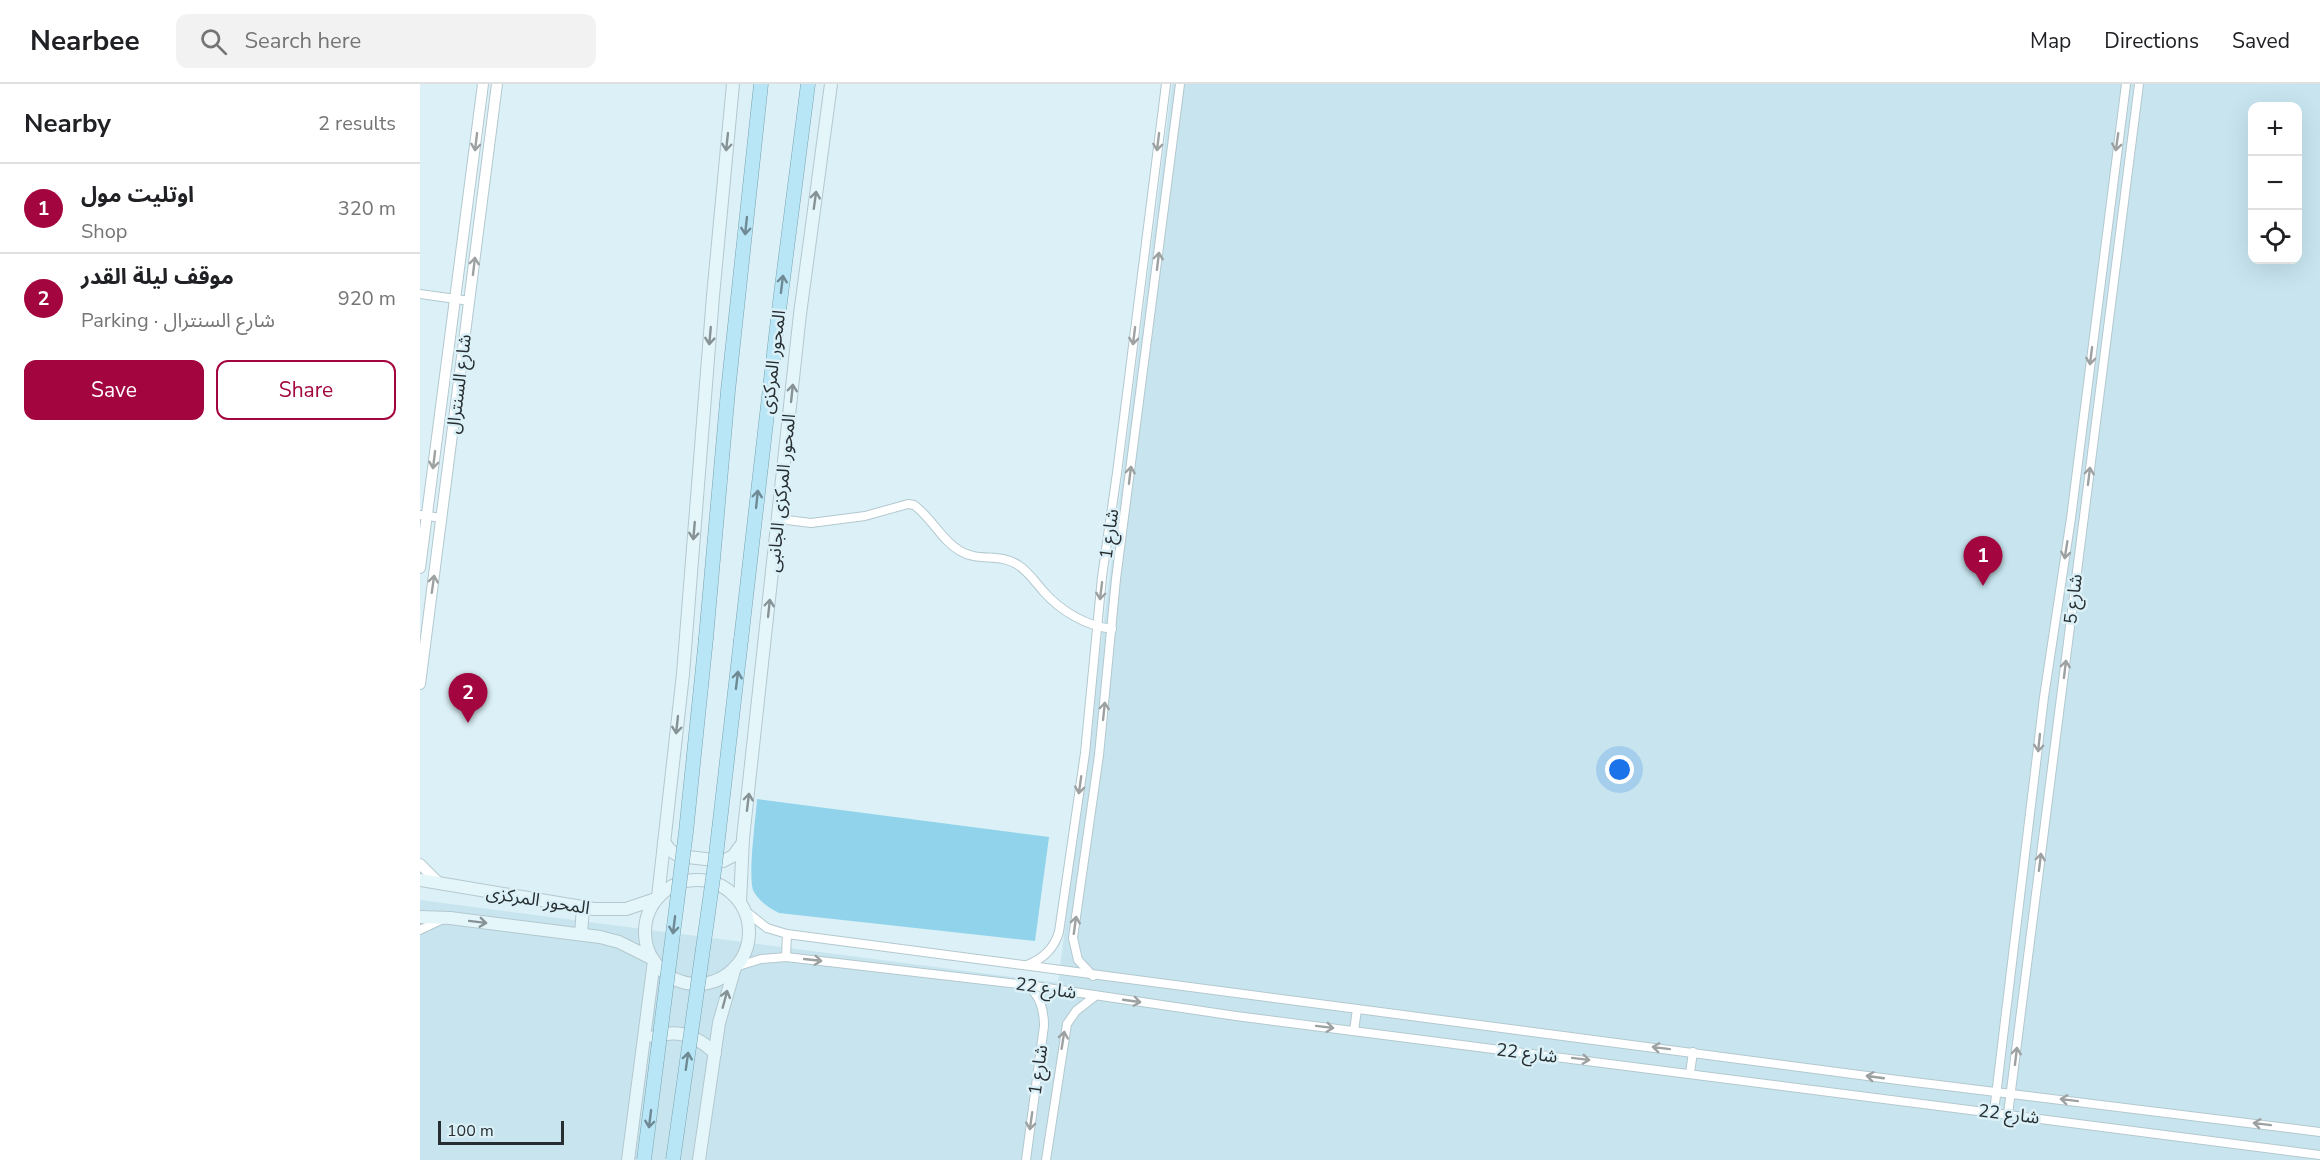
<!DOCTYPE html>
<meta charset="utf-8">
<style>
body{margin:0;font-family:"Nunito Sans","Noto Sans Arabic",sans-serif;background:#f2f2f2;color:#202124}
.controls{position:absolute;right:18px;top:18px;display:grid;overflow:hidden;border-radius:12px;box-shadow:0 6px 24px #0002}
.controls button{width:54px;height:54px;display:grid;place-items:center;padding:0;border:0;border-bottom:2px solid #e0e0e0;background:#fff;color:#202124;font:30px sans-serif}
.scale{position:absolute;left:18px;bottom:15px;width:126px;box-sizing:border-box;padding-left:6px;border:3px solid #262e31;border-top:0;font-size:16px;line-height:21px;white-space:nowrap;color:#262e31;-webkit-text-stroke:4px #dbf0f7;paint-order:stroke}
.you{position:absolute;left:1200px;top:686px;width:21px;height:21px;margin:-15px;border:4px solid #fff;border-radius:50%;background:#1a73e8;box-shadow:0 0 0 9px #1a73e833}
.badge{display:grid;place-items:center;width:39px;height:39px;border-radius:50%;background:#a3063e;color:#fff;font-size:20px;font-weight:700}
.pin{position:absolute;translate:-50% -50px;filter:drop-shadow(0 2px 3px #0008)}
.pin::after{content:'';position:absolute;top:32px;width:21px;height:18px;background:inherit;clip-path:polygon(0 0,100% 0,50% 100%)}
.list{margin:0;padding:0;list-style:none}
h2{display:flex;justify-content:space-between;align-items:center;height:78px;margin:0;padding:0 24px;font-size:26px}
h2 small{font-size:20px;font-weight:400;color:#757577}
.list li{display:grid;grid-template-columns:39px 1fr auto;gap:18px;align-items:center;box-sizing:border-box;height:90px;padding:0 24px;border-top:2px solid #e0e0e0}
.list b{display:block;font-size:22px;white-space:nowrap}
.list p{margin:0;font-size:20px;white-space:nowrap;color:#757577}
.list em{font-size:20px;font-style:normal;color:#757577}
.actions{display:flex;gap:12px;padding:18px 24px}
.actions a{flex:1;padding:14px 0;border:2px solid #a3063e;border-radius:12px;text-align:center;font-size:21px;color:#a3063e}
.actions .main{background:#a3063e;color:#fff}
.icon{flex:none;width:33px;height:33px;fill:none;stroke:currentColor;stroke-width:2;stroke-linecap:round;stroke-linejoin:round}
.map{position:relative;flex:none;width:1900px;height:1076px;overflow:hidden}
header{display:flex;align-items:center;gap:36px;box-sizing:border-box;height:84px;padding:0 30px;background:#fff;border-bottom:2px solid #e0e0e0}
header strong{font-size:28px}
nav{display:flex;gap:33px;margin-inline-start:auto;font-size:21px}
.search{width:420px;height:54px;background:#f2f2f2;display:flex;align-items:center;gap:15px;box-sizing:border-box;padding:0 21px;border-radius:12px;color:#757577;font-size:22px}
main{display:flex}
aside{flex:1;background:#fff}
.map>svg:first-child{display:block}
.built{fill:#c8e5ef;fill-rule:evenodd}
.green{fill:#91d3ea}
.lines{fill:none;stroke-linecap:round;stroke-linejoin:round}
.minor-casing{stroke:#b3c8cf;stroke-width:10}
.tertiary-casing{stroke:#b3c8cf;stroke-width:12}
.secondary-casing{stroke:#b3c8cf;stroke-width:14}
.trunk-casing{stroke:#7aa2af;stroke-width:15}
.minor{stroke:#fff;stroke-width:8}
.tertiary{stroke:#fff;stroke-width:10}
.secondary{stroke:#e5f6fb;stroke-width:12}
.trunk{stroke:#b8e6f6;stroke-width:14}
.trunk-bridge-casing{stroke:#7aa2af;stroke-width:15;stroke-linecap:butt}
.trunk-bridge{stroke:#b8e6f6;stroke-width:14}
.oneway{stroke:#9da1a2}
.oneway2{stroke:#869296}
.oneway3{stroke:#6f8a94}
.labels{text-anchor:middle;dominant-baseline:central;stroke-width:5;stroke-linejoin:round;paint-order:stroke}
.street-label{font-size:18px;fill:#262e31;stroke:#dbf0f7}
</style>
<header>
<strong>Nearbee</strong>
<div class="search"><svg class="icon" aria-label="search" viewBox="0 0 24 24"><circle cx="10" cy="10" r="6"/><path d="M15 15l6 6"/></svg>Search here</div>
<nav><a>Map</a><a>Directions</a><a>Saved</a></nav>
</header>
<main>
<aside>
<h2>Nearby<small>2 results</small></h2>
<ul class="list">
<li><span class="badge">1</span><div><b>اوتليت مول</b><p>Shop</p></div><em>320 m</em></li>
<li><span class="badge">2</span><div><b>موقف ليلة القدر</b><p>Parking · شارع السنترال</p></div><em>920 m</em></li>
</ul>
<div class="actions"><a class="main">Save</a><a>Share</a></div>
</aside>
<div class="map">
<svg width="1900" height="1076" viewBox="0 0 1900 1076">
<rect width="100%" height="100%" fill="#dbf0f7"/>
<path class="built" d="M752 0H1900V1076H0V816L638 899ZM1832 22H1878V176H1832Z"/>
<path class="green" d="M337 715 629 753 615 857 359 829C349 824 340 818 334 808 327 796 336 733 337 715Z"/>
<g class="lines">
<defs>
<g id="minor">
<path d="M0 210 50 217"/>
<path d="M0 431 22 434"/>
<path d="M359 435 391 439 445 432 488 420 494 421C512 434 521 456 540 467 558 478 581 469 598 481 608 487 616 499 624 508 641 527 666 542 692 545"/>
<path d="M324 826 347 844 367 850 1478 996 1900 1048"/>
<path d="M0 846 21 836"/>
<path d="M366 873 367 850"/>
<path d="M607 881C623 875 634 865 639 848L665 669 682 493 697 389 746 0"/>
<path d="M315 883 341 875 366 873 607 901 816 932 1900 1071"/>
<path d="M673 892 658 876 653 854 679 671 696 495 760 0"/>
<path d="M934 947 937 925"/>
<path d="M1270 989 1273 968"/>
<path d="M1574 1028 1624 613 1651 434 1706 0"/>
<path d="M1588 1030 1719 0"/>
<path d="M606 1076 624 942C624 925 620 912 607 901"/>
<path d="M626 1076 647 940 656 927 675 912"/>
</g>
<g id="tertiary">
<path d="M0 484 63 0"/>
<path d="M0 600 77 0"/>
<path d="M0 780 19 799"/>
</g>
<g id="secondary">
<path d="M244 758 250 766 259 772 303 777 313 772 322 760"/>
<circle cx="277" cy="848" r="52"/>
<path d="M0 796 174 825H206L236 815"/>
<path d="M238 813 263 590 293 212 313 0"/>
<path d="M320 818 323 754 380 230 411 0"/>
<path d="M0 833 30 834 180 853 199 858 233 875"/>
<path d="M161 850 163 823"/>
<path d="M234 953C257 944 278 953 295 969"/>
<path d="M208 1076 234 877"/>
<path d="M279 1076 299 939 315 883"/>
</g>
<g id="trunk">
<path d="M286 554 308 307 341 0"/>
<path d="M321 556 359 226 388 0"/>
</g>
</defs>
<use href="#minor" class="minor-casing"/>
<use href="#tertiary" class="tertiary-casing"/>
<use href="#secondary" class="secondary-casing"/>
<use href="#trunk" class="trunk-casing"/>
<use href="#minor" class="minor"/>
<use href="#tertiary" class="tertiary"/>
<use href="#secondary" class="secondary"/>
<use href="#trunk" class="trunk"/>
<defs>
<g id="trunk-bridge">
<path d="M224 1076 266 748 286 554"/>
<path d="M253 1076 295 780 321 556"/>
</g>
</defs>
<use href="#trunk-bridge" class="trunk-bridge-casing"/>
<use href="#trunk-bridge" class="trunk-bridge"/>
</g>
<defs><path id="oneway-shaft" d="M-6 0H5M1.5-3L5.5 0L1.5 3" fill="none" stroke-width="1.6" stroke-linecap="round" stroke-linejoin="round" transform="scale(1.5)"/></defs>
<g class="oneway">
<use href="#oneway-shaft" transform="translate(56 58) rotate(97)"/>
<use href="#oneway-shaft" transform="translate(738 58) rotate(97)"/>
<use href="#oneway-shaft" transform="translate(1697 58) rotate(98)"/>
<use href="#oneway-shaft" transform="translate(738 177) rotate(-83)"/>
<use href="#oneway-shaft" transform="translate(54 182) rotate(-83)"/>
<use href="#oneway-shaft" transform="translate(714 252) rotate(97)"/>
<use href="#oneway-shaft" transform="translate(1671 272) rotate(97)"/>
<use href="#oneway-shaft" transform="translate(14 376) rotate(97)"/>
<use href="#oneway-shaft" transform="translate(710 391) rotate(-83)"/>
<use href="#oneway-shaft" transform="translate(1669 392) rotate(-83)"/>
<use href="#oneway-shaft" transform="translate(1646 466) rotate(99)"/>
<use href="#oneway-shaft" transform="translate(13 500) rotate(-82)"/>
<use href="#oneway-shaft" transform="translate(681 507) rotate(97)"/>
<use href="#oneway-shaft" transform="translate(1645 585) rotate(-83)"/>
<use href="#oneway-shaft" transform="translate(684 627) rotate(-84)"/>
<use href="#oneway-shaft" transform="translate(1619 659) rotate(96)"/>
<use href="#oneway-shaft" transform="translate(660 701) rotate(98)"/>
<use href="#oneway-shaft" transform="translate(1620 778) rotate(-83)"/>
<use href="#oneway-shaft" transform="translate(655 841) rotate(-82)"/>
<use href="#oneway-shaft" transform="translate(393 876) rotate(6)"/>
<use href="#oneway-shaft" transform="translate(712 917) rotate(8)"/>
<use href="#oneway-shaft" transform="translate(905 943) rotate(7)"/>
<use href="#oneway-shaft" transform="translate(643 956) rotate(-81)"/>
<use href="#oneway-shaft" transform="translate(1241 964) rotate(-173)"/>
<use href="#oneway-shaft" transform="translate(1596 972) rotate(-83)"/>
<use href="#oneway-shaft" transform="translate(1161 975) rotate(7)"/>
<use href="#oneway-shaft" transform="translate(1455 993) rotate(-172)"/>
<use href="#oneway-shaft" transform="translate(1649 1016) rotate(-173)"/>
<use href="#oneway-shaft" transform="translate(611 1037) rotate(98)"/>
<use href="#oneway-shaft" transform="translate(1842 1040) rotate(-173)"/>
</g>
<g class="oneway2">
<use href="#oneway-shaft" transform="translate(307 58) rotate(96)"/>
<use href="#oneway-shaft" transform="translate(395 116) rotate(-82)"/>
<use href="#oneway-shaft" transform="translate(290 252) rotate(95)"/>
<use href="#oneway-shaft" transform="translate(372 309) rotate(-84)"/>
<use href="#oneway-shaft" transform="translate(274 447) rotate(95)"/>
<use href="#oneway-shaft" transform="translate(349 524) rotate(-84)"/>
<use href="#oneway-shaft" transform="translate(257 641) rotate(96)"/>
<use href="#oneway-shaft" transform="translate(328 718) rotate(-83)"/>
<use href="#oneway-shaft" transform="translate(58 838) rotate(7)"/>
<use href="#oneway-shaft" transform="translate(305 915) rotate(-75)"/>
</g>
<g class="oneway3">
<use href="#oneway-shaft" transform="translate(326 142) rotate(96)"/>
<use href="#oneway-shaft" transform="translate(362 200) rotate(-83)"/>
<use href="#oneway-shaft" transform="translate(337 415) rotate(-84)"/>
<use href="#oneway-shaft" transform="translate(317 596) rotate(-83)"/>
<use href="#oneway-shaft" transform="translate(254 841) rotate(97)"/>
<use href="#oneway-shaft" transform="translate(267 977) rotate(-82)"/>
<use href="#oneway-shaft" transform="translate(230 1035) rotate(97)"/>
</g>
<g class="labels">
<g class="street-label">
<text transform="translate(353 278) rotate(-83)">المحور المركزى</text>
<text transform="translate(39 300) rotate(-83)">شارع السنترال</text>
<text transform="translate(361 409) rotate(-84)">المحور المركزى الجانبى</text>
<text transform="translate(689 450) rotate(-82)">شارع 1</text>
<text transform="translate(1653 515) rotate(-83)">شارع 5</text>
<text transform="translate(118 816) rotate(9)">المحور المركزى</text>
<text transform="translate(626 904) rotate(9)">شارع 22</text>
<text transform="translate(1107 969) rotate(7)">شارع 22</text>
<text transform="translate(618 986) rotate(-82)">شارع 1</text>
<text transform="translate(1589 1030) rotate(7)">شارع 22</text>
</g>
</g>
</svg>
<div class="controls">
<button>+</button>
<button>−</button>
<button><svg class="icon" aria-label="locate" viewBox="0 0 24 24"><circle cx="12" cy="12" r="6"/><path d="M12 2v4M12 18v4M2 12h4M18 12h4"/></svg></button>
</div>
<div class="scale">100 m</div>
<div class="you"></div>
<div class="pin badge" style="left:1563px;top:502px">1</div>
<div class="pin badge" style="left:48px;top:639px">2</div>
</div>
</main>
